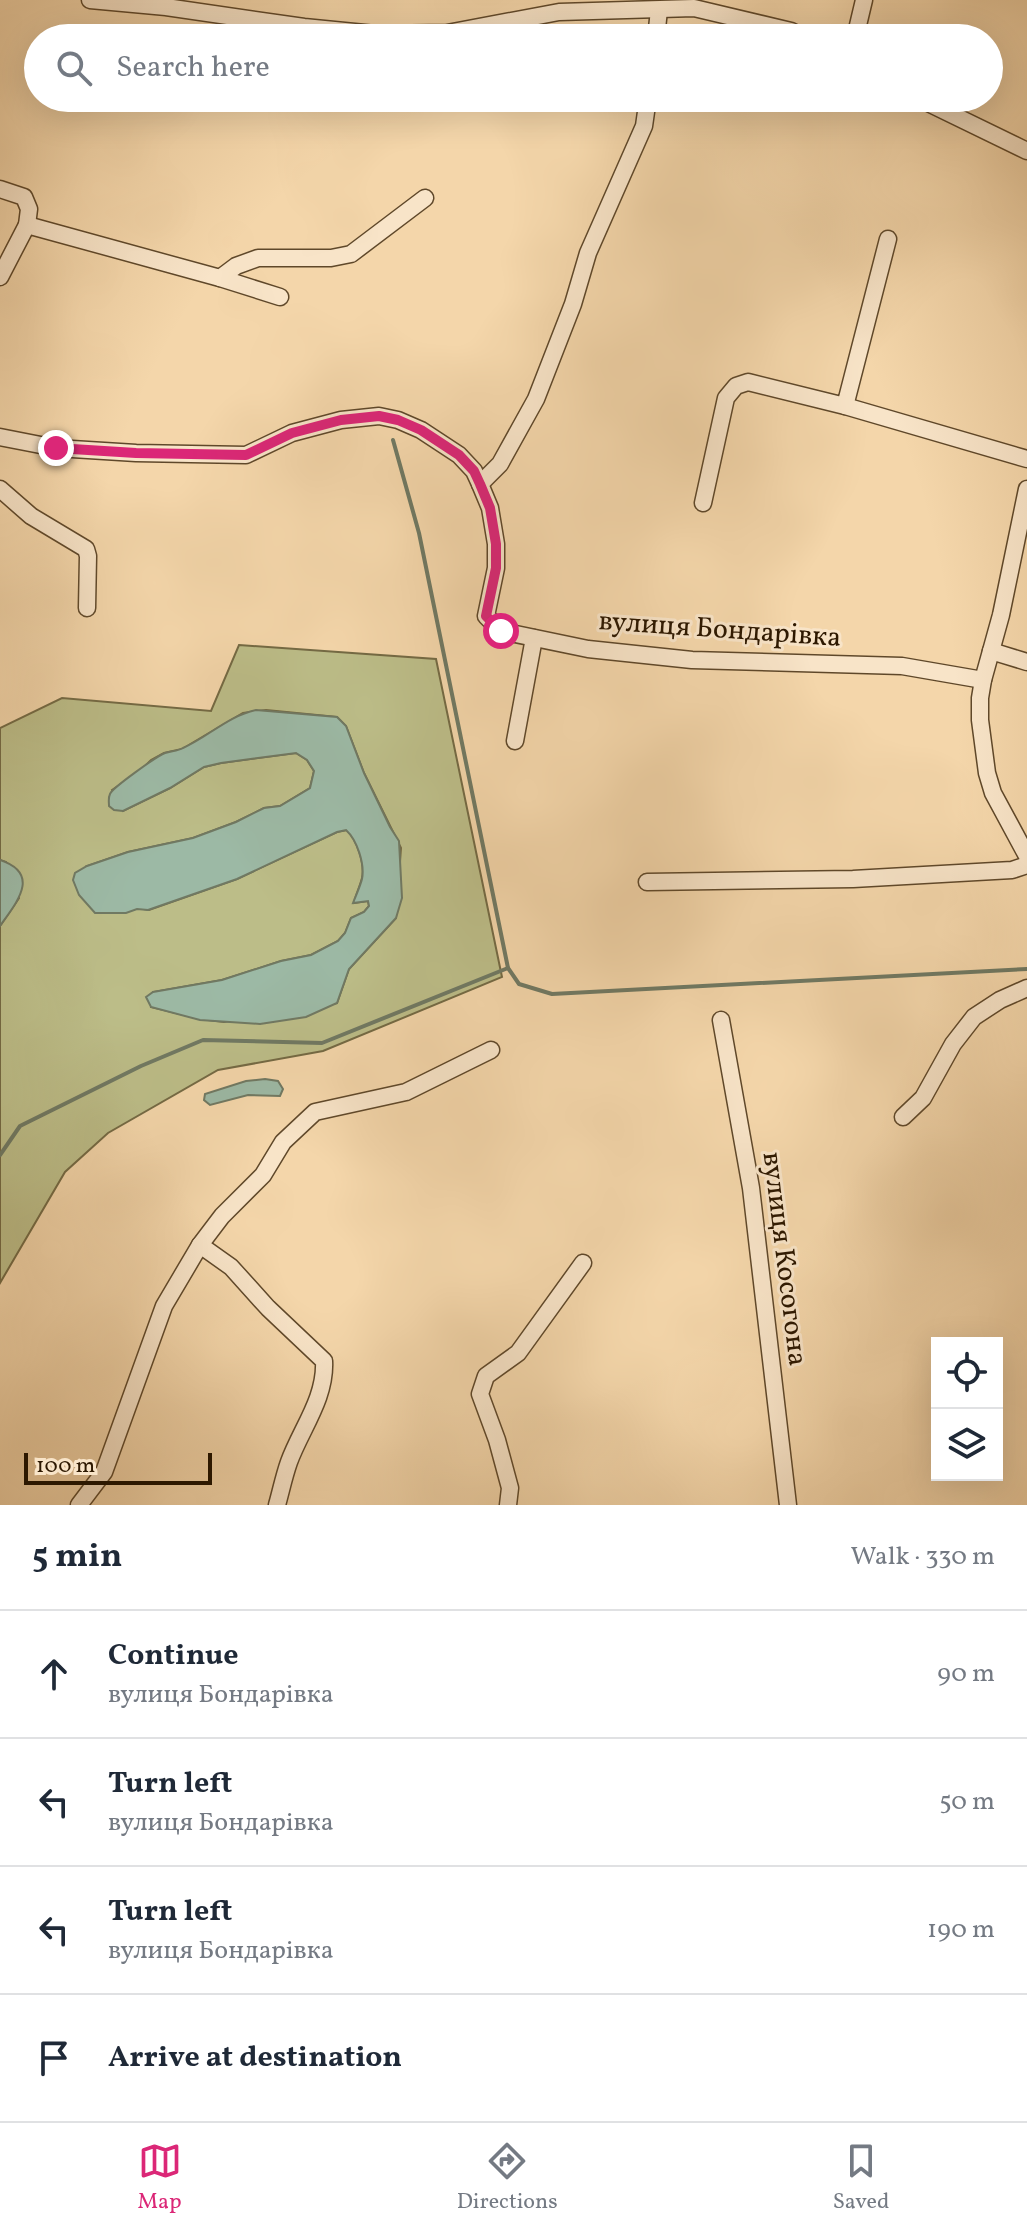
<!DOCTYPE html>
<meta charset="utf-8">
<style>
body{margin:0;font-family:Vollkorn,serif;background:#f6f6f7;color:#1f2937}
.controls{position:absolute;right:24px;bottom:24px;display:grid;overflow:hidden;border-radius:0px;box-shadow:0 8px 32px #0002}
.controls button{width:72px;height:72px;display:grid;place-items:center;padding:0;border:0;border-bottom:2px solid #e0e1e3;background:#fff;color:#1f2937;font:40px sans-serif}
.scale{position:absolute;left:24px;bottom:20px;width:188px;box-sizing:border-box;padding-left:8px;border:4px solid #2d1800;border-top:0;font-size:22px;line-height:28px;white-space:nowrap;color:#2d1800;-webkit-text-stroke:6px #f8e4c8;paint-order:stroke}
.stop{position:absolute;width:24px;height:24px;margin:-18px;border:6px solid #db2777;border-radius:50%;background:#fff}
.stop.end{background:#db2777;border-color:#fff;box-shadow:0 2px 8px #0008}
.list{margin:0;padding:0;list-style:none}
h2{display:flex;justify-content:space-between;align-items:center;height:104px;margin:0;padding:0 32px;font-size:34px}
h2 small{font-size:26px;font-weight:400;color:#747a83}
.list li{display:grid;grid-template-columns:52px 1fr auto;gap:24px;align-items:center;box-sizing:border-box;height:128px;padding:0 32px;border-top:2px solid #e0e1e3}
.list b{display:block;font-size:30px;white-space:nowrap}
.list p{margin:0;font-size:26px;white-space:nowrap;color:#747a83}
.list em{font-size:26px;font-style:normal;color:#747a83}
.icon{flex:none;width:44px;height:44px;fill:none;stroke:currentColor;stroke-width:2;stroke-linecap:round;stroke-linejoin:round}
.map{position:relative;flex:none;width:1027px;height:1505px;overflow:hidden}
.search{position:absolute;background:#fff;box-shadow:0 8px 32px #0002;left:24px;right:24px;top:24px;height:88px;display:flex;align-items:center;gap:20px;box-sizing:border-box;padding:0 28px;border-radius:44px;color:#747a83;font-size:30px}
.sheet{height:616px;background:#fff}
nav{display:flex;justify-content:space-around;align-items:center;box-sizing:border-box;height:112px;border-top:2px solid #e0e1e3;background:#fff;font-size:22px;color:#747a83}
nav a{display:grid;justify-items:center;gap:4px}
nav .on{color:#db2777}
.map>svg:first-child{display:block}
.green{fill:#bcbd88;stroke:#746a44;stroke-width:2;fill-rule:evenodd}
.water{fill:#9cb9a5;stroke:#707963;stroke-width:2}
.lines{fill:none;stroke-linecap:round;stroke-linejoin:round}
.stream{stroke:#707963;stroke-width:4}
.minor-casing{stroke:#5f482a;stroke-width:19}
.minor{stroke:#f8e4c8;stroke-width:16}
.route{stroke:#db2777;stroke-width:10}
.labels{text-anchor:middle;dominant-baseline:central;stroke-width:6;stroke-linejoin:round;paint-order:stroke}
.street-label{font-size:28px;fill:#2d1800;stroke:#f8e4c8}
</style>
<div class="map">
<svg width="1027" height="1505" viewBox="0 0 1027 1505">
<rect width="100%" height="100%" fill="#f4d6aa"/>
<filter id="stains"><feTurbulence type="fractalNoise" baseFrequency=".0025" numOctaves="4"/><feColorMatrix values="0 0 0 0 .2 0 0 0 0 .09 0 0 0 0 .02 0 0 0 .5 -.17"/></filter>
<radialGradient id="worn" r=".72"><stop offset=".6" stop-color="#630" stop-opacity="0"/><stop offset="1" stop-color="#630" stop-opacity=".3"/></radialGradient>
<path class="green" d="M239 645 436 659 502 977 323 1051 218 1070 108 1133 65 1172 0 1283V926L19 898 6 862 0 860V728L62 698 211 711ZM266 710 337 717 346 726 364 773 401 848 396 918 349 969 337 1003 224 1022 200 1019 151 1007 153 992 222 980 281 961 311 955 338 941 345 933 351 918 364 912 369 906 368 901 354 903C356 894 360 886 362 878 365 864 357 840 347 830L337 832 237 879 149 910 138 908 87 866 128 852 193 838 236 822 264 808 280 806 310 788 314 771 307 760 296 753 221 763 204 767 170 788 123 811 112 790 141 770 151 760 164 753 182 749 243 713Z"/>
<g class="water">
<path d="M256 710 337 717 346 726 364 773 390 827 399 841 402 898 396 918 349 969 337 1003 306 1017 260 1024 200 1020 151 1007 146 997 153 992 222 980 281 961 311 955 338 941 345 933 351 918 364 912 369 906 368 901 353 903C356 895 360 887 362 879 365 864 357 840 346 830L337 832 237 879 148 910 137 909 126 913H95L79 895 73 880 75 873 87 866 128 852 193 838 236 822 264 808 280 806 310 788 314 771 307 760 296 753 221 763 204 767 170 788 123 811 114 810 109 806C109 802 108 798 110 794 112 788 157 756 165 753 171 751 178 751 183 748 208 737 228 716 256 710Z"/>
<path d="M0 860C42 874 16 903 0 926Z"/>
<path d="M265 1079 278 1081 283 1089 280 1096 248 1095 210 1105 204 1100 205 1094 246 1081Z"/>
</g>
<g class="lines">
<g class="stream">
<path d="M393 440 419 533 508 968 519 984 552 994 1027 969"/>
<path d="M0 1155 20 1126 141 1066 203 1040 322 1043 508 968"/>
</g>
<defs>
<g id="minor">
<path d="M90 0 166 7 304 27 375 34 447 33 559 12 694 8 791 31 805 38"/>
<path d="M656 38 659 10"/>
<path d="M855 38 864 0"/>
<path d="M918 98 1027 151"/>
<path d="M0 189 24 197 29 209 27 225"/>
<path d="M0 277 27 225 220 278 236 266 258 258H331L351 254 425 198"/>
<path d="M220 278 280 297"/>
<path d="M845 406 1027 459"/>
<path d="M0 437 56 448 136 453 246 455 292 433 341 420 379 416 398 420 421 430 459 455 474 471 480 484 490 508 496 544V568L486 616 501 631 588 649 692 660 902 666 983 680"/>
<path d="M480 484 500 464 536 399 573 304 588 253 644 126 648 98"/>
<path d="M0 489 31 516 86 549 88 556 87 608"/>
<path d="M1027 489 1001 615 983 680 980 698V720L987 773 993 793 1027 856"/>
<path d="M703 503 726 398 736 386 748 382 845 406 888 239"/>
<path d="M991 651 1027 662"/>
<path d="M515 741 534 638"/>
<path d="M647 882 853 879 1012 870 1027 865"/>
<path d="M721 1020 751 1188 788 1505"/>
<path d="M903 1117 923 1098 953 1044 974 1017 1000 1000 1027 988"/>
<path d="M200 1245 231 1267 268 1308 324 1361C326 1398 301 1429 289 1462 284 1476 281 1491 277 1505"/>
<path d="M79 1505 104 1472 164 1306 200 1245 222 1216 263 1175 283 1142 315 1112 406 1092 491 1050"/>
<path d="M508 1505 510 1488 497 1440 480 1394 486 1376 518 1353 583 1263"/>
</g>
</defs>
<use href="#minor" class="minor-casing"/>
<use href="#minor" class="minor"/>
</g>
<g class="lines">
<path class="route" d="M56 448 136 453 246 455 292 433 341 420 379 416 398 420 421 430 459 455 474 471 480 484 490 508 496 544V568L486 616 501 631"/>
</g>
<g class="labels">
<g class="street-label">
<text transform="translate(720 630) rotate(4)">вулиця Бондарівка</text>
<text transform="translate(784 1259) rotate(83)">вулиця Косогона</text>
</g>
</g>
<rect width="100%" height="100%" filter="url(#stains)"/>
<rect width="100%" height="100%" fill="url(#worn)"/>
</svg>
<div class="controls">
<button><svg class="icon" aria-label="locate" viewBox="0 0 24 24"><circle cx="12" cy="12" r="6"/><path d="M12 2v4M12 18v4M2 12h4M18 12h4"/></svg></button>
<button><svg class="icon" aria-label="layers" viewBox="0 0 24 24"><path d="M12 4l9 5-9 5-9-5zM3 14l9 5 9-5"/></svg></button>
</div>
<div class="scale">100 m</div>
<div class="stop" style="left:501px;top:631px"></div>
<div class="stop end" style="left:56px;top:448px"></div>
<div class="search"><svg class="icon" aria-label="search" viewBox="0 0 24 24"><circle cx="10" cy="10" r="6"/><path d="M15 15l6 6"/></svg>Search here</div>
</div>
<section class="sheet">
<h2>5 min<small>Walk · 330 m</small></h2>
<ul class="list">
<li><svg class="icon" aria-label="ahead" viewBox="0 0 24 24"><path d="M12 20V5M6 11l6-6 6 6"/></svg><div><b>Continue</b><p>вулиця Бондарівка</p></div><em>90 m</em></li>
<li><svg class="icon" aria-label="left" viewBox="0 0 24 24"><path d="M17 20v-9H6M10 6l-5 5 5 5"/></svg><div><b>Turn left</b><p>вулиця Бондарівка</p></div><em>50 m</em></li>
<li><svg class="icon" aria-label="left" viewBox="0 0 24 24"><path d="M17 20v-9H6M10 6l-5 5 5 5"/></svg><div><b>Turn left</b><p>вулиця Бондарівка</p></div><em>190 m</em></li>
<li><svg class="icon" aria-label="arrive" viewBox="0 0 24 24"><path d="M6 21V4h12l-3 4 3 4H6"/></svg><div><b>Arrive at destination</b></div></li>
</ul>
</section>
<nav>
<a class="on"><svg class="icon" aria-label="map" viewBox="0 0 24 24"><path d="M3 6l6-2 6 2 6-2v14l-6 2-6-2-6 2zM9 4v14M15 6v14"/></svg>Map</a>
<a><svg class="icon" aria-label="directions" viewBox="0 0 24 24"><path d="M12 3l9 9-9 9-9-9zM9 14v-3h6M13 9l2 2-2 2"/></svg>Directions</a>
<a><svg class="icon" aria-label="saved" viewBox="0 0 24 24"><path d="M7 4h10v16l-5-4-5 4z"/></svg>Saved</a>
</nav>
